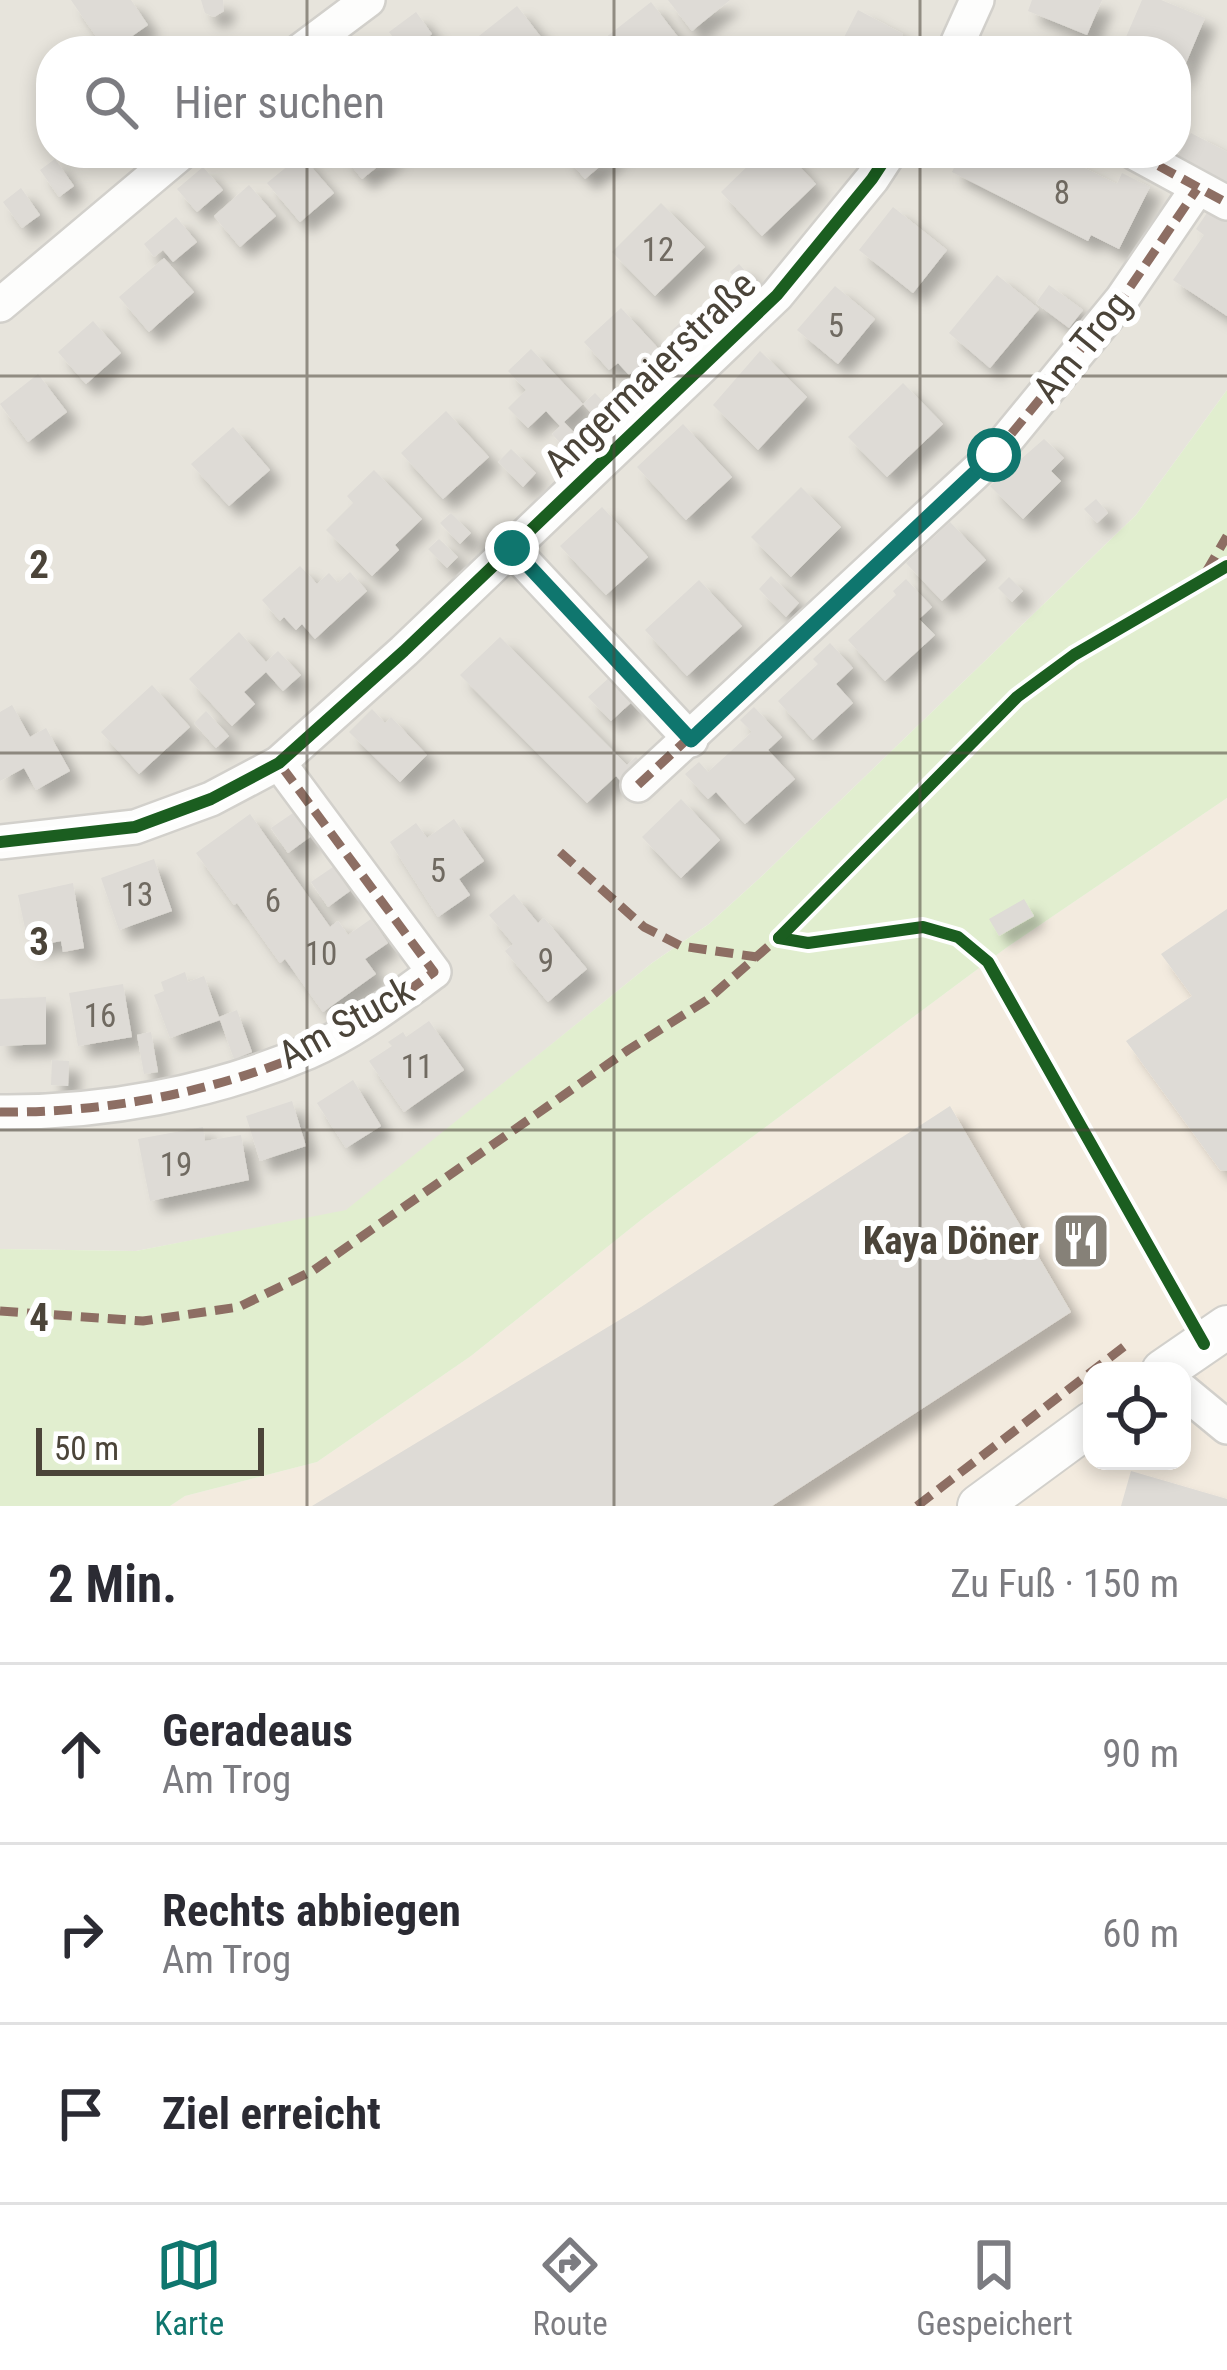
<!DOCTYPE html>
<html lang="de">
<meta charset="utf-8">
<style>
body{margin:0;font-family:"Roboto Condensed",sans-serif;background:#f7f7f7;color:#2b2b33}
.controls{position:absolute;right:36px;bottom:36px;display:grid;overflow:hidden;border-radius:24px;box-shadow:0 6px 18px #0003}
.controls button{width:108px;height:108px;display:grid;place-items:center;padding:0;border:0;border-bottom:3px solid #e1e1e2;background:#fff;color:#2b2b33;font:60px sans-serif}
.scale{position:absolute;left:36px;bottom:30px;width:228px;box-sizing:border-box;padding-left:12px;border:6px solid #4b4439;border-top:0;font-size:33px;line-height:42px;white-space:nowrap;color:#4b4439;-webkit-text-stroke:9px #fff;paint-order:stroke}
.stop{position:absolute;width:36px;height:36px;margin:-27px;border:9px solid #0f766e;border-radius:50%;background:#fff}
.stop.end{background:#0f766e;border-color:#fff;box-shadow:0 3px 12px #0008}
.list{margin:0;padding:0;list-style:none}
h2{display:flex;justify-content:space-between;align-items:center;height:156px;margin:0;padding:0 48px;font-size:51px}
h2 small{font-size:39px;font-weight:400;color:#7c7c81}
.list li{display:grid;grid-template-columns:78px 1fr auto;gap:36px;align-items:center;box-sizing:border-box;height:180px;padding:0 48px;border-top:3px solid #e1e1e2}
.list b{display:block;font-size:45px;white-space:nowrap}
.list p{margin:0;font-size:39px;white-space:nowrap;color:#7c7c81}
.list em{font-size:39px;font-style:normal;color:#7c7c81}
.icon{flex:none;width:66px;height:66px;fill:none;stroke:currentColor;stroke-width:2;stroke-linecap:round;stroke-linejoin:round}
.map{position:relative;flex:none;width:1227px;height:1506px;overflow:hidden}
.search{position:absolute;background:#fff;box-shadow:0 6px 18px #0003;left:36px;right:36px;top:36px;height:132px;display:flex;align-items:center;gap:30px;box-sizing:border-box;padding:0 42px;border-radius:48px;color:#7c7c81;font-size:45px}
.sheet{height:696px;background:#fff}
nav{display:flex;justify-content:space-around;align-items:center;box-sizing:border-box;height:168px;border-top:3px solid #e1e1e2;background:#fff;font-size:33px;color:#7c7c81}
nav a{display:grid;justify-items:center;gap:6px}
nav .on{color:#0f766e}
.map>svg:first-child{display:block}
.residential{fill:#e7e4dc;fill-rule:evenodd}
.commercial{fill:#f3ebdf;fill-rule:evenodd}
.green{fill:#e1eecf}
.building{fill:#dedbd6;filter:url(#shadow)}
.lines{fill:none;stroke-linecap:round;stroke-linejoin:round}
.minor-casing{stroke:#d2d0cb;stroke-width:38}
.tertiary-casing{stroke:#d2d0cb;stroke-width:46}
.minor{stroke:#fdfdfc;stroke-width:33}
.tertiary{stroke:#fdfdfc;stroke-width:42}
.quiet{stroke:#8d6e63;stroke-width:9;stroke-dasharray:18 9;stroke-linecap:butt}
.cycleway-casing{stroke:#fff;stroke-width:20}
.cycleway{stroke:#1b5e20;stroke-width:12}
.route{stroke:#0f766e;stroke-width:15}
.grid{fill:none;stroke:#4b4439;stroke-width:3;stroke-opacity:0.55}
.labels{text-anchor:middle;dominant-baseline:central;stroke-width:12;stroke-linejoin:round;paint-order:stroke}
.number-label{font-size:33px;fill:#706a61}
.street-label{font-size:39px;fill:#4b4439;stroke:#fff}
.poi-label{font-size:39px;font-weight:bold;fill:#4b4439;stroke:#fff;text-anchor:end}
.grid-label{font-size:39px;text-anchor:middle;font-weight:bold;fill:#4b4439;stroke:#fff;stroke-width:12;stroke-linejoin:round;paint-order:stroke}
</style>
<div class="map">
<svg width="1227" height="1506" viewBox="0 0 1227 1506">
<defs>
<filter id="shadow"><feDropShadow dx="11" dy="11" stdDeviation="6" flood-color="#0004"/></filter>
</defs>
<rect width="100%" height="100%" fill="#f4f2ee"/>
<path class="residential" d="M0 0H1227V390L1136 515 762 876 709 924 652 963 346 1211 136 1251 0 1249ZM51 51H1176V153H51Z"/>
<path class="commercial" d="M1227 798V1506H170L185 1496 317 1462 471 1356 646 1216 1006 948ZM1092 1371H1182V1461H1092Z"/>
<path class="green" d="M1227 390V798L1006 948 646 1216 471 1356 317 1462 185 1496 170 1506H0V1249L136 1251 346 1210 652 963 709 924 762 876 1136 515Z"/>
<g class="building">
<path d="M71 0H131L148 25 128 39 132 44 121 51H106Z"/>
<path d="M201 0H223L224 11 214 17 205 13Z"/>
<path d="M668 0H730L692 31Z"/>
<path d="M1032 0H1102L1087 35 1028 11Z"/>
<path d="M1142 0H1161L1205 18 1181 75 1176 73V51H1120Z"/>
<path d="M651 2 682 42 671 51H615L605 38Z"/>
<path d="M517 6 548 46 542 51H477L470 43Z"/>
<path d="M858 10 903 34 894 51H846L839 47Z"/>
<path d="M416 12 432 34 410 51H404L389 32Z"/>
<path d="M1191 133 1227 152V183L1178 156Z"/>
<path d="M341 153H395L362 179Z"/>
<path d="M563 153H616L585 179Z"/>
<path d="M761 153H787L816 184 762 236 721 192Z"/>
<path d="M961 153H1054L1117 184 1122 173 1150 187 1119 249 1091 235 1088 241 952 172Z"/>
<path d="M301 155 334 193 300 222 267 183Z"/>
<path d="M55 159 74 186 59 197 40 170Z"/>
<path d="M203 167 223 190 197 212 177 189Z"/>
<path d="M249 185 276 216 240 247 214 216Z"/>
<path d="M21 188 40 215 22 228 3 202Z"/>
<path d="M661 203 705 247 655 296 612 252Z"/>
<path d="M893 207 947 250 913 293 859 250Z"/>
<path d="M1211 207 1227 219V316L1173 280 1204 235 1196 229Z"/>
<path d="M176 217 197 242 173 262 163 250 154 257 144 244Z"/>
<path d="M164 258 194 292 149 332 119 297Z"/>
<path d="M739 264 755 282 745 291 730 272Z"/>
<path d="M997 275 1039 309 990 368 949 333Z"/>
<path d="M1049 285 1083 310 1069 328 1036 303Z"/>
<path d="M835 286 875 319 838 364 797 330Z"/>
<path d="M621 308 658 348 629 375 618 363 609 370 584 342Z"/>
<path d="M93 321 121 353 86 384 58 352Z"/>
<path d="M681 322 699 341 689 351 670 332Z"/>
<path d="M531 349 583 404 564 422 586 445 574 457 552 434 560 426 546 411 528 428 508 408 526 390 508 371Z"/>
<path d="M760 351 807 397 758 450 713 405Z"/>
<path d="M38 374 67 412 28 442 0 404Z"/>
<path d="M903 383 943 424 887 477 848 437Z"/>
<path d="M595 393 618 417 606 429 583 404Z"/>
<path d="M446 411 489 457 443 499 401 453Z"/>
<path d="M683 424 732 477 686 520 637 467Z"/>
<path d="M233 427 270 470 229 506 191 464Z"/>
<path d="M1044 439 1064 458 1051 471 1061 481 1023 519 990 486Z"/>
<path d="M511 449 536 473 523 487 498 462Z"/>
<path d="M374 470 422 519 395 545 399 550 372 576 326 530 353 503 347 496Z"/>
<path d="M801 487 841 527 791 577 751 537Z"/>
<path d="M1096 499 1108 513 1097 523 1084 509Z"/>
<path d="M602 507 648 557 606 595 560 546Z"/>
<path d="M451 513 471 533 460 544 440 523Z"/>
<path d="M950 522 986 560 942 601 906 563Z"/>
<path d="M439 539 458 557 447 568 428 549Z"/>
<path d="M300 566 317 584 329 573 338 583 350 572 367 591 315 639 302 624 296 630 284 617 280 621 262 600Z"/>
<path d="M771 576 799 603 786 617 759 589Z"/>
<path d="M1009 577 1023 591 1012 602 998 588Z"/>
<path d="M906 579 932 607 919 619 935 635 885 681 848 640 896 595 893 591Z"/>
<path d="M699 580 742 626 687 676 645 630Z"/>
<path d="M239 632 266 662 278 651 301 675 283 691 266 672 244 692 255 704 232 726 189 679Z"/>
<path d="M500 637 627 765 636 757 646 768 626 787 616 776 587 803 460 675Z"/>
<path d="M830 643 853 668 836 684 853 703 813 740 778 701 818 664 813 659Z"/>
<path d="M612 675 634 700 611 721 588 697Z"/>
<path d="M152 685 190 727 139 774 101 732Z"/>
<path d="M12 705 30 737 46 728 70 771 36 790 24 768 0 781V712Z"/>
<path d="M754 707 782 737 768 750 795 779 745 824 716 792 708 799 685 774 699 762 708 772 752 732 740 720Z"/>
<path d="M372 709 385 723 391 717 427 755 400 782 349 732Z"/>
<path d="M206 711 229 736 216 748 194 723Z"/>
<path d="M681 799 720 840 681 878 642 837Z"/>
<path d="M293 813 310 837 288 853 271 828Z"/>
<path d="M250 814 330 927 338 921 348 935 371 919 388 943 365 959 376 974 323 1012 285 959 280 963 237 903 234 905 196 853Z"/>
<path d="M454 819 484 861 459 879 470 895 438 917 390 842 416 823 427 838Z"/>
<path d="M154 859 172 911 119 930 101 878Z"/>
<path d="M333 867 350 891 328 907 311 882Z"/>
<path d="M73 883 84 948 63 952 61 941 29 947 18 895Z"/>
<path d="M514 894 538 923 544 918 587 969 548 1002 505 951 513 944 489 915Z"/>
<path d="M1024 899 1034 916 999 936 989 919Z"/>
<path d="M1227 909V1171L1220 1170 1126 1041 1192 996 1161 954Z"/>
<path d="M185 972 188 982 204 976 219 1017 237 1010 252 1052 234 1059 220 1020 170 1038 154 995 164 991 161 982Z"/>
<path d="M123 984 132 1037 78 1046 69 993Z"/>
<path d="M46 997V1044L0 1046V999Z"/>
<path d="M429 1021 464 1070 404 1112 369 1061 392 1046 388 1042 403 1032 406 1037Z"/>
<path d="M151 1032 158 1072 144 1074 137 1035Z"/>
<path d="M52 1060 69 1061 68 1086 51 1085Z"/>
<path d="M353 1080 381 1126 346 1148 317 1103Z"/>
<path d="M292 1101 306 1146 260 1161 246 1116Z"/>
<path d="M950 1106 1071 1312 772 1506H312L641 1307Z"/>
<path d="M203 1127 205 1141 241 1135 249 1180 150 1201 138 1139Z"/>
<path d="M1131 1471 1227 1499V1506H1121Z"/>
</g>
<g class="lines">
<defs>
<g id="minor">
<path d="M300 51 368 0"/>
<path d="M954 51 977 0"/>
<path d="M1135 153 1227 203"/>
<path d="M0 305 181 153"/>
<path d="M511 548 691 740"/>
<path d="M638 785 994 455 1122 299 1197 189"/>
<path d="M0 842 135 827 211 799 279 763 404 651 777 295 872 179 889 153"/>
<path d="M0 1112C104 1113 212 1093 308 1052 354 1032 394 1001 434 972L279 763"/>
<path d="M1182 1390 1227 1427"/>
</g>
<g id="tertiary">
<path d="M1163 1371 1227 1327"/>
<path d="M979 1506 1092 1423"/>
</g>
</defs>
<use href="#minor" class="minor-casing"/>
<use href="#tertiary" class="tertiary-casing"/>
<use href="#minor" class="minor"/>
<use href="#tertiary" class="tertiary"/>
<g class="quiet">
<path d="M955 50 957 51"/>
<path d="M1135 153 1227 203"/>
<path d="M511 548 691 740"/>
<path d="M1206 572 1227 536"/>
<path d="M638 785 994 455 1122 299 1197 189"/>
<path d="M560 852 644 927 681 946 757 957"/>
<path d="M0 1112C104 1113 212 1093 308 1052 354 1032 394 1001 434 972L279 763"/>
<path d="M0 1311 143 1321 239 1307 314 1270 628 1050 707 1000 786 931"/>
<path d="M917 1506 1130 1342"/>
</g>
<defs>
<g id="cycleway">
<path d="M0 842 135 827 211 799 279 763 404 651 777 295 872 179 889 153"/>
<path d="M779 938 808 943 923 927 958 937 988 962 1204 1344"/>
<path d="M779 938 1017 697 1074 655 1227 566"/>
</g>
</defs>
<use href="#cycleway" class="cycleway-casing"/>
<use href="#cycleway" class="cycleway"/>
</g>
<g class="lines">
<path class="route" d="M512 548 691 740 994 455"/>
</g>
<path class="grid" d="M307 0V51M614 0V51M920 0V51M307 153V1506M614 153V1506M920 153V1506M0 376H1227M0 753H1227M0 1130H1227"/>
<defs>
<symbol id="restaurant-square" viewBox="-11 -11 22 22"><rect x="-9" y="-9" width="18" height="18" rx="4" fill="#868178" stroke="#fff"/><path d="M-5-6h1v4h1v-4h1v4h1v-4h1v5L-1.5 .5V6h-2V.5L-5-1ZM5-6V6H3V1.5H1.5Q1.5-4 5-6Z" fill="#fff"/></symbol>
</defs>
<g fill-rule="evenodd">
<use href="#restaurant-square" x="1048" y="1208" width="66" height="66"/>
</g>
<g class="labels">
<g class="number-label">
<text x="1062" y="192">8</text>
<text x="658" y="249">12</text>
<text x="836" y="325">5</text>
<text x="438" y="870">5</text>
<text x="137" y="894">13</text>
<text x="273" y="900">6</text>
<text x="321" y="953">10</text>
<text x="546" y="960">9</text>
<text x="100" y="1015">16</text>
<text x="417" y="1066">11</text>
<text x="176" y="1164">19</text>
</g>
<g class="street-label">
<text transform="translate(1082 347) rotate(-51)">Am Trog</text>
<text transform="translate(650 374) rotate(-44)">Angermaierstraße</text>
<text transform="translate(346 1023) rotate(-29)">Am Stuck</text>
</g>
<g class="poi-label">
<text x="1039" y="1241">Kaya Döner</text>
</g>
</g>
<g class="grid-label">
<text x="39" y="578">2</text>
<text x="39" y="955">3</text>
<text x="39" y="1331">4</text>
</g>
</svg>
<div class="controls">
<button><svg class="icon" aria-label="locate" viewBox="0 0 24 24"><circle cx="12" cy="12" r="6"/><path d="M12 2v4M12 18v4M2 12h4M18 12h4"/></svg></button>
</div>
<div class="scale">50 m</div>
<div class="stop" style="left:994px;top:455px"></div>
<div class="stop end" style="left:512px;top:548px"></div>
<div class="search"><svg class="icon" aria-label="search" viewBox="0 0 24 24"><circle cx="10" cy="10" r="6"/><path d="M15 15l6 6"/></svg>Hier suchen</div>
</div>
<section class="sheet">
<h2>2 Min.<small>Zu Fuß · 150 m</small></h2>
<ul class="list">
<li><svg class="icon" aria-label="ahead" viewBox="0 0 24 24"><path d="M12 20V5M6 11l6-6 6 6"/></svg><div><b>Geradeaus</b><p>Am Trog</p></div><em>90 m</em></li>
<li><svg class="icon" aria-label="right" viewBox="0 0 24 24"><path d="M7 20v-9h11M14 6l5 5-5 5"/></svg><div><b>Rechts abbiegen</b><p>Am Trog</p></div><em>60 m</em></li>
<li><svg class="icon" aria-label="arrive" viewBox="0 0 24 24"><path d="M6 21V4h12l-3 4 3 4H6"/></svg><div><b>Ziel erreicht</b></div></li>
</ul>
</section>
<nav>
<a class="on"><svg class="icon" aria-label="map" viewBox="0 0 24 24"><path d="M3 6l6-2 6 2 6-2v14l-6 2-6-2-6 2zM9 4v14M15 6v14"/></svg>Karte</a>
<a><svg class="icon" aria-label="directions" viewBox="0 0 24 24"><path d="M12 3l9 9-9 9-9-9zM9 14v-3h6M13 9l2 2-2 2"/></svg>Route</a>
<a><svg class="icon" aria-label="saved" viewBox="0 0 24 24"><path d="M7 4h10v16l-5-4-5 4z"/></svg>Gespeichert</a>
</nav>
